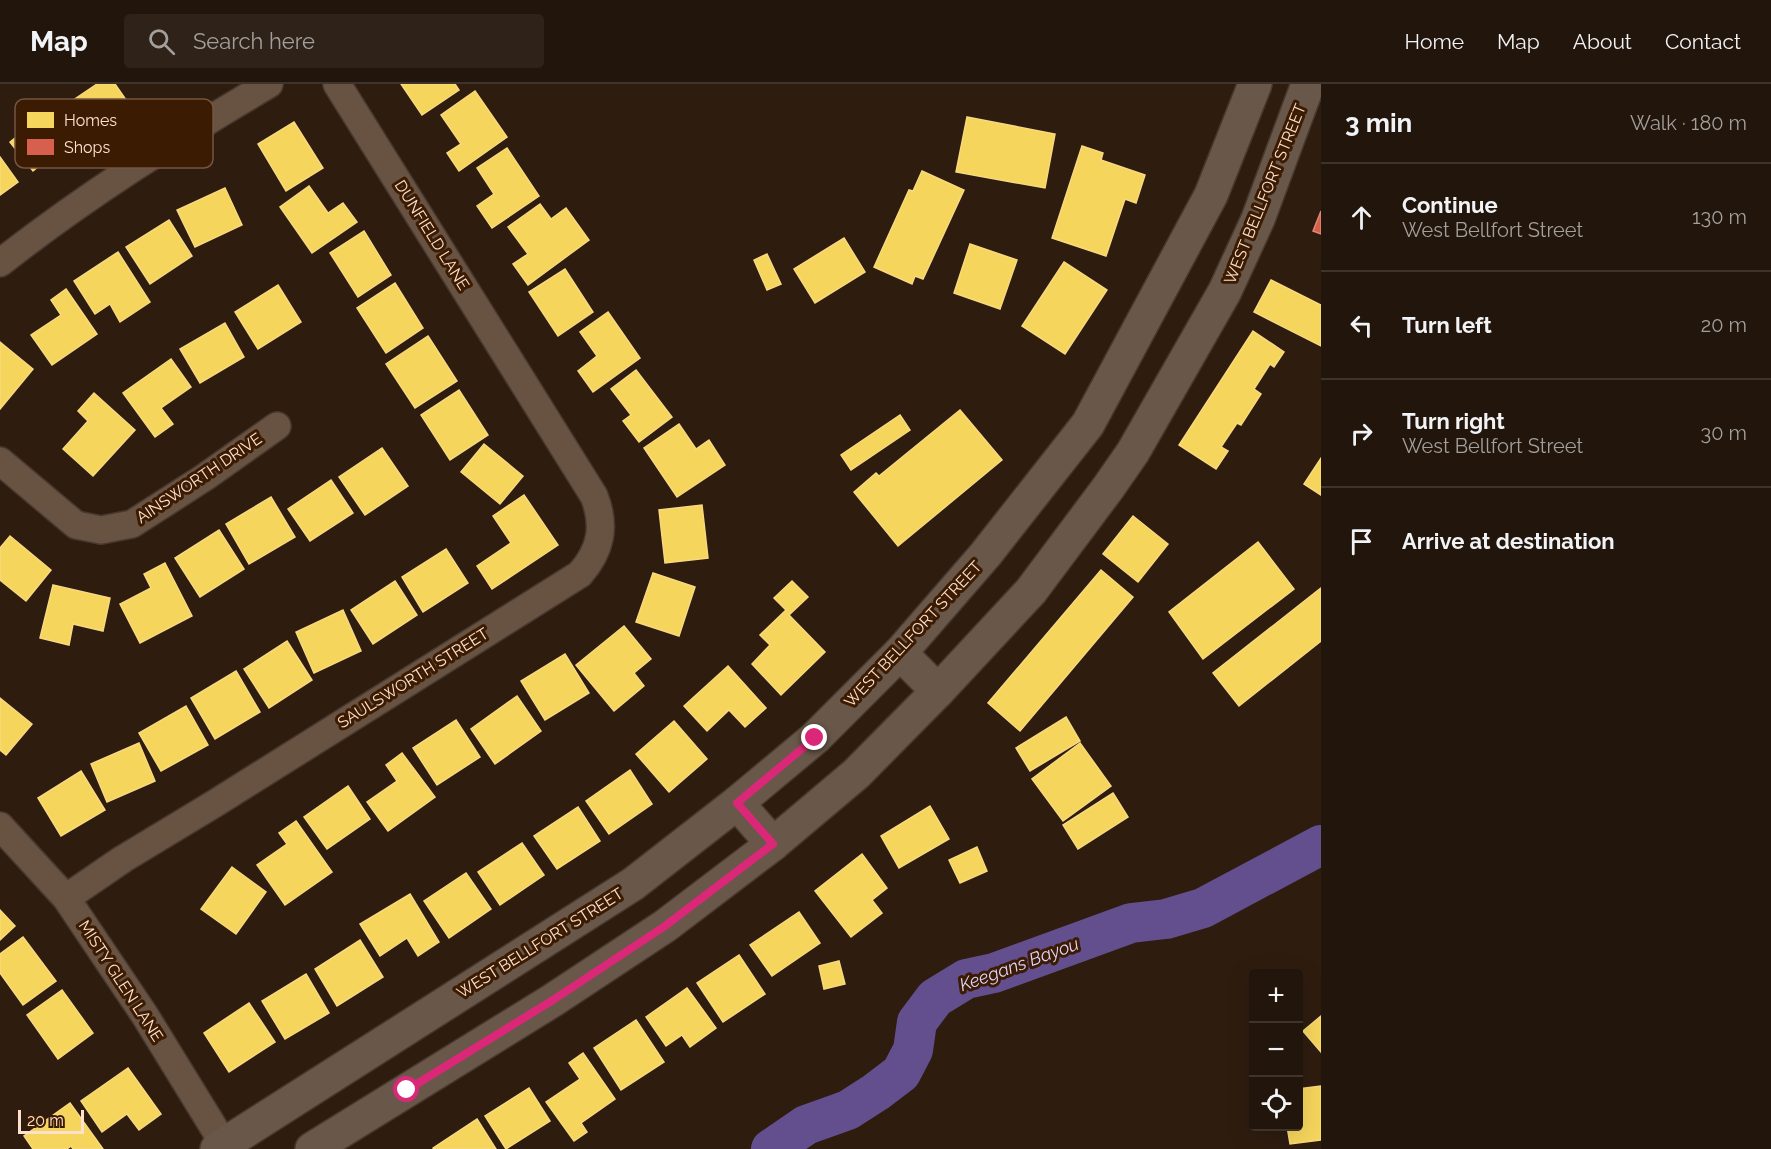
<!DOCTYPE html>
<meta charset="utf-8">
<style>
body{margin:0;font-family:Raleway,sans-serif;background:#2e2219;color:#f1f3f6}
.controls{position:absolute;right:18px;bottom:18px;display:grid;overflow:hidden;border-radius:6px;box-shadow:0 6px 24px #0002}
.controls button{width:54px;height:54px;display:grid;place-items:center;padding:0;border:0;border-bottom:2px solid #3f342c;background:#22150b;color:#f1f3f6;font:30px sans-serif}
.scale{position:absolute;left:18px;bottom:15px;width:66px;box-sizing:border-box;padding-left:6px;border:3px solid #fee1cd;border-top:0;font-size:16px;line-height:21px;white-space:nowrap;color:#fee1cd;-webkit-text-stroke:4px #3b1b02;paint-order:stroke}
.stop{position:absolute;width:18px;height:18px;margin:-14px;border:4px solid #db2777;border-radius:50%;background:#fff}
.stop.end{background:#db2777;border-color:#fff;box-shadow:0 2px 6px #0008}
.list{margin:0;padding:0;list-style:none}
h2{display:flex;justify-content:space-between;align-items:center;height:78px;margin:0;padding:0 24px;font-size:26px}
h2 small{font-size:20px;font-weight:400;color:#a29f9d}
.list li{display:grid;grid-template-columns:39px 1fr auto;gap:18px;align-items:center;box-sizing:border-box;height:108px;padding:0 24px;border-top:2px solid #3f342c}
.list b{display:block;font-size:22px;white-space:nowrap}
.list p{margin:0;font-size:20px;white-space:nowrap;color:#a29f9d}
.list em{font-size:20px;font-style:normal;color:#a29f9d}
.icon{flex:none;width:33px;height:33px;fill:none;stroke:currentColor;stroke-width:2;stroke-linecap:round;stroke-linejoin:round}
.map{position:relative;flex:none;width:1321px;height:1065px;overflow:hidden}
header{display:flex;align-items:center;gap:36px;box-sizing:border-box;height:84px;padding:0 30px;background:#22150b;border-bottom:2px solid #3f342c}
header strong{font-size:28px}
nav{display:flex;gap:33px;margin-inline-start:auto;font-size:21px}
.search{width:420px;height:54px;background:#2e2219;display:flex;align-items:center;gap:15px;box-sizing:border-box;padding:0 21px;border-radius:6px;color:#a29f9d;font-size:22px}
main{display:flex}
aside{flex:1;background:#22150b}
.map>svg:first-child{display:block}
.homes{fill:#f6d55c;stroke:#f8d97e;stroke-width:1.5}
.shops{fill:#d6604d;stroke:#e28773;stroke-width:1.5}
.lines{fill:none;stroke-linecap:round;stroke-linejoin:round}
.river{stroke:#634e8e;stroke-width:40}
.street-casing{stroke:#47382f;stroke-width:30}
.secondary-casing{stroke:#47382f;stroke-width:36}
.street{stroke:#685241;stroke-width:27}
.secondary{stroke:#69584a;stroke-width:33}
.route{stroke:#db2777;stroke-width:8}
.labels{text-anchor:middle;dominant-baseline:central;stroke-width:6;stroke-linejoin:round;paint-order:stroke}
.street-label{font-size:16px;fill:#fee1cd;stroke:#3b1b02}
.water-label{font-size:18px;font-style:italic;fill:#dfd5fe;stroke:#3b1b02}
.key{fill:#3b1b02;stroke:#76563f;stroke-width:1.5}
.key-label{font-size:16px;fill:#fee1cd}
</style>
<header>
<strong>Map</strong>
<div class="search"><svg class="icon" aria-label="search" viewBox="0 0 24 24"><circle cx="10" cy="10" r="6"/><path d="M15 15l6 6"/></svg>Search here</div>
<nav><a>Home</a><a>Map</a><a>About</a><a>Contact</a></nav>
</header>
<main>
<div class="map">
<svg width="1321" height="1065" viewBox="0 0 1321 1065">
<rect width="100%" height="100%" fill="#2e1c0f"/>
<g class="homes">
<path d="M97 0H115L131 23 88 53 66 21Z"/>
<path d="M401 0H455L459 6 422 31Z"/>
<path d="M475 7 507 53 459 87 447 69 461 60 441 31Z"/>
<path d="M52 24 75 52 33 87 10 58Z"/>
<path d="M967 33 1055 50 1045 104 956 88Z"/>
<path d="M294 38 323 84 286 107 258 60Z"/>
<path d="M1082 62 1103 69 1101 76 1145 91 1136 119 1125 115 1106 172 1052 154Z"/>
<path d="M507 64 539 112 492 144 477 122 494 110 477 84Z"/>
<path d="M0 73 18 98 0 111Z"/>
<path d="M922 87 964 106 923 195 915 192 912 200 874 183 909 106 913 107Z"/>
<path d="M309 102 328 129 343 119 357 138 312 169 280 123Z"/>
<path d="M225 104 242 141 195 163 177 126Z"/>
<path d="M540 120 551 135 566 124 589 156 528 201 513 180 528 170 508 143Z"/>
<path d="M169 136 192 172 150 200 126 163Z"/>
<path d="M364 147 391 191 358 213 330 169Z"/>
<path d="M844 154 865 188 815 219 794 185Z"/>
<path d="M970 160 1017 176 1000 225 954 209Z"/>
<path d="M118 168 150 218 120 238 110 220 95 230 74 197Z"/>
<path d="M767 170 781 200 767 206 754 176Z"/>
<path d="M1064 178 1107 206 1065 270 1022 242Z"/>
<path d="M565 185 593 228 558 252 529 208Z"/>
<path d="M1271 196 1321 221V262L1254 228Z"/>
<path d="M395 199 423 244 386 269 357 224Z"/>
<path d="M278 201 301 238 258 265 235 228Z"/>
<path d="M66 205 97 250 52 281 31 251 61 231 51 216Z"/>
<path d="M608 228 640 274 593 308 578 287 597 272 580 248Z"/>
<path d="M225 239 244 273 200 299 180 265Z"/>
<path d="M1253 247 1284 268 1274 283 1270 280 1254 305 1261 310 1241 341 1237 339 1221 363 1228 367 1216 385 1179 361Z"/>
<path d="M428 252 457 297 415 324 386 280Z"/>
<path d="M0 258 33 285 0 325Z"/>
<path d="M171 275 191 303 161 324 173 340 155 353 123 309Z"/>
<path d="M636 286 672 333 639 358 623 337 631 331 611 305Z"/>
<path d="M459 306 488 351 450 376 421 331Z"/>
<path d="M94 309 135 346 93 392 63 365 88 337 78 327Z"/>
<path d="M960 326 1002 376 898 462 854 408 876 389 879 392Z"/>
<path d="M900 331 910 346 851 386 841 371Z"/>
<path d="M679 340 696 365 709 356 725 381 677 413 644 364Z"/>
<path d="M484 360 523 392 500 420 461 388Z"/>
<path d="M382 364 408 402 365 431 339 393Z"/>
<path d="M1321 374V411L1304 400Z"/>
<path d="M331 396 353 429 310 457 288 425Z"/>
<path d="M524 411 558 461 492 505 477 482 511 459 493 432Z"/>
<path d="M271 413 295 453 249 480 226 440Z"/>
<path d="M702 421 708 474 665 479 659 426Z"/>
<path d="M1133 432 1168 460 1138 498 1103 470Z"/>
<path d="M219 446 244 485 200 513 175 474Z"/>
<path d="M10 452 51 486 26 517 0 496V464Z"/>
<path d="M1258 458 1294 505 1203 575 1169 528Z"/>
<path d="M446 465 468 499 423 528 402 493Z"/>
<path d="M165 479 192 532 140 559 120 520 151 504 144 490Z"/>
<path d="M1101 486 1133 513 1020 647 988 619Z"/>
<path d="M653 489 695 503 679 552 636 538Z"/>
<path d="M395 497 417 531 373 560 351 526Z"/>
<path d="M792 497 808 513 789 531 825 568 781 611 752 580 770 561 760 551 786 526 774 514Z"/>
<path d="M53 501 110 514 103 547 73 540 69 561 40 554Z"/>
<path d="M1321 504V557L1239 622 1213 589Z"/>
<path d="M343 526 361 567 314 589 296 548Z"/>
<path d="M624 542 651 575 634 589 644 602 614 627 576 581Z"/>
<path d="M287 557 312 596 269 624 244 585Z"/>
<path d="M565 570 589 609 545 636 521 597Z"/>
<path d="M728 582 766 624 745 643 729 626 707 647 684 622Z"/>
<path d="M236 587 260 628 215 655 191 614Z"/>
<path d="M517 612 541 647 495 680 471 645Z"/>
<path d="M0 614 32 640 6 671 0 666Z"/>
<path d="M186 622 208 661 161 687 139 649Z"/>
<path d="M1066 633 1080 657 1030 687 1016 664Z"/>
<path d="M456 636 480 673 437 701 413 664Z"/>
<path d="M674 637 707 675 669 708 636 670Z"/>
<path d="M139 659 155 697 107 718 91 680Z"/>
<path d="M1080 659 1111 702 1063 737 1032 695Z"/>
<path d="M402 669 435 713 388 747 367 718 397 697 386 681Z"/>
<path d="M630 686 652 720 609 750 586 717Z"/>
<path d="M81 687 105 726 61 752 38 714Z"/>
<path d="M348 702 370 735 327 765 304 733Z"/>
<path d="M1113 709 1128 733 1078 765 1063 741Z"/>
<path d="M930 722 949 755 899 784 881 752Z"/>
<path d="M578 723 600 757 557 785 534 752Z"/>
<path d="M296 737 332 788 285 821 257 781 287 760 279 749Z"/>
<path d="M522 759 544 791 500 821 478 788Z"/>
<path d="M977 763 987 787 960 799 949 776Z"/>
<path d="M862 770 887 804 872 816 882 829 851 853 815 807Z"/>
<path d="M232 783 266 808 236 850 201 825Z"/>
<path d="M466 789 491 825 449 854 424 817Z"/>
<path d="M410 810 439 858 418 872 407 854 380 872 360 840Z"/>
<path d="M0 826 15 842 0 856Z"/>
<path d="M799 828 820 859 772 892 750 861Z"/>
<path d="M23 853 56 897 23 921 0 889V870Z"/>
<path d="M360 856 383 893 337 922 315 885Z"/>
<path d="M739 871 765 910 723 938 697 899Z"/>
<path d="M839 877 845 900 824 905 819 882Z"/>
<path d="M306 890 329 929 285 955 262 917Z"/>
<path d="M687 904 716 944 690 963 682 951 666 962 646 933Z"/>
<path d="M62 906 93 949 58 975 27 931Z"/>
<path d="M249 919 275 958 229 988 204 949Z"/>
<path d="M1321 932V968L1303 947Z"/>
<path d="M636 936 664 978 621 1006 594 964Z"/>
<path d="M583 969 615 1015 581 1039 587 1048 574 1057 546 1018 580 995 569 979Z"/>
<path d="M128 984 161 1030 139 1046 127 1030 102 1048 81 1017Z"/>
<path d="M1321 1002V1056L1290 1060 1287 1042H1298V1005Z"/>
<path d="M529 1004 550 1037 506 1065 485 1032Z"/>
<path d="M70 1019 103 1065H73L71 1062 67 1065H33L24 1052Z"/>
<path d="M477 1035 496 1065H434L433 1064Z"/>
</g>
<path class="shops" d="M1321 127V150L1313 147Z"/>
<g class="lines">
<path class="river" d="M771 1065 806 1041 848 1026 876 1008 901 989 913 966 917 938 935 914 966 895 994 889 1131 839 1166 835 1203 824 1321 761"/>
<defs>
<g id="street">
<path d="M0 179C85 112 176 55 269 0"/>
<path d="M0 377 76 441 101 446 132 440 205 393 277 342"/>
<path d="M0 742 66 814 144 930 227 1065"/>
<path d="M66 814 123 775 214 720 580 490C601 466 606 442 594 412L337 0"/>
</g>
<g id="secondary">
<path d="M900 569 938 607"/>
<path d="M737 719 773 760"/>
<path d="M217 1065 633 800 737 719 815 654 900 569 985 471 1088 340 1211 111 1255 0"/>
<path d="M312 1065 553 916 665 842 773 760 856 690 938 607 1031 507 1108 404 1133 368 1225 207 1258 135 1308 0"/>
</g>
</defs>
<use href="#street" class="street-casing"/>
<use href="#secondary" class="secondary-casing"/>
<use href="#street" class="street"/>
<use href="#secondary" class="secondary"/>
</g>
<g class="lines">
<path class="route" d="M407 1006 553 916 665 842 773 760 737 719 815 654"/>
</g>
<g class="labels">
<g class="street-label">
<text transform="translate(1265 110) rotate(-68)">WEST BELLFORT STREET</text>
<text transform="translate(432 151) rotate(58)">DUNFIELD LANE</text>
<text transform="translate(199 394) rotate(-34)">AINSWORTH DRIVE</text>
<text transform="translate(913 550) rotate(-47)">WEST BELLFORT STREET</text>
<text transform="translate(413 594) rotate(-32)">SAULSWORTH STREET</text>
<text transform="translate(540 859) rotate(-32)">WEST BELLFORT STREET</text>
<text transform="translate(121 897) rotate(57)">MISTY GLEN LANE</text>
</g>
<g class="water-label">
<text transform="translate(1019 880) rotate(-20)">Keegans Bayou</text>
</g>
</g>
<rect x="15" y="15" width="198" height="69" rx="9" class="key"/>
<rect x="27" y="28" width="27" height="16" fill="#f6d55c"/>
<rect x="27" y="55" width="27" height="16" fill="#d6604d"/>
<g class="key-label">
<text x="64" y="42">Homes</text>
<text x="64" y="69">Shops</text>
</g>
</svg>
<div class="controls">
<button>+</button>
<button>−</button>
<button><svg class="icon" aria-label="locate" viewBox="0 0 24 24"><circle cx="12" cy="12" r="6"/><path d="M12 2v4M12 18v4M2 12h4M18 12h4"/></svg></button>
</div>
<div class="scale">20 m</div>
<div class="stop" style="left:407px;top:1006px"></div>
<div class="stop end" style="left:815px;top:654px"></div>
</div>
<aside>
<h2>3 min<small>Walk · 180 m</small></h2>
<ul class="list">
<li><svg class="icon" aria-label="ahead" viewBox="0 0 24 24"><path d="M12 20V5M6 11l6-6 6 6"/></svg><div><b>Continue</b><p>West Bellfort Street</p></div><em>130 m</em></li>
<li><svg class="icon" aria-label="left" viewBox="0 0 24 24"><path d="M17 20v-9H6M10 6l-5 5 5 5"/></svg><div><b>Turn left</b></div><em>20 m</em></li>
<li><svg class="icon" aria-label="right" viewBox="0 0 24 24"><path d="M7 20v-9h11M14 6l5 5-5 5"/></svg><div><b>Turn right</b><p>West Bellfort Street</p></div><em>30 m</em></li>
<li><svg class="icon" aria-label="arrive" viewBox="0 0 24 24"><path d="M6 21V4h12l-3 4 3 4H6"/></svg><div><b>Arrive at destination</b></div></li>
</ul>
</aside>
</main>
